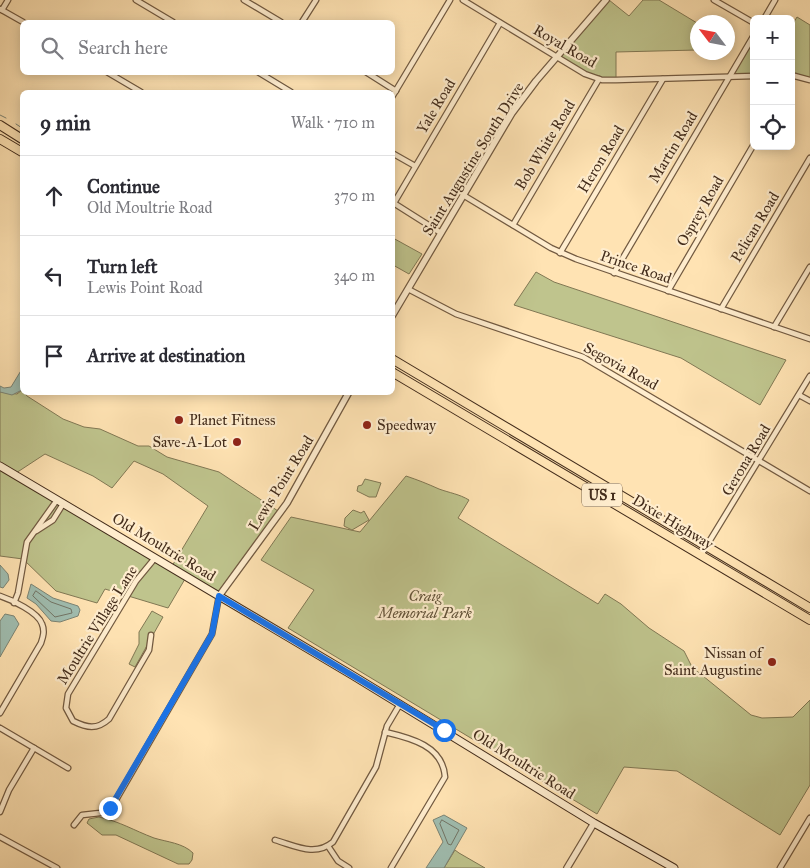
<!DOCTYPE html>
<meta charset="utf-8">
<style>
body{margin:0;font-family:"IM FELL Great Primer",serif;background:#f2f2f3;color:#2b2b33}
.controls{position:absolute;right:15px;top:15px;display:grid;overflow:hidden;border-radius:8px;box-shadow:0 2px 12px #0003}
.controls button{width:45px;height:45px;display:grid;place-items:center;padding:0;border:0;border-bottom:1px solid #e1e1e2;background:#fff;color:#2b2b33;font:25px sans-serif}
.compass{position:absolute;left:690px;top:15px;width:45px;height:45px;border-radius:50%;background:#fff;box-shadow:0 2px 12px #0003;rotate:302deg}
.stop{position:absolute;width:15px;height:15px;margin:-11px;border:4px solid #1a73e8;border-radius:50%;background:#fff}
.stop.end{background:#1a73e8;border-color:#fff;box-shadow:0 1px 5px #0008}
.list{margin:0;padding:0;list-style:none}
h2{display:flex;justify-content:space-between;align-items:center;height:65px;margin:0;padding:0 20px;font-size:21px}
h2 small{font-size:16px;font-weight:400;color:#7c7c81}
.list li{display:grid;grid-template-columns:32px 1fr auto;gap:15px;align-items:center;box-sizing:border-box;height:80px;padding:0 20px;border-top:1px solid #e1e1e2}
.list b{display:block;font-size:19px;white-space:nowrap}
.list p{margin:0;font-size:16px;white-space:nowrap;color:#7c7c81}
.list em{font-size:16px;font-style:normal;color:#7c7c81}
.icon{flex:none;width:28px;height:28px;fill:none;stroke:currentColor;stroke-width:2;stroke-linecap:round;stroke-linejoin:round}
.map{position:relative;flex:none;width:810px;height:868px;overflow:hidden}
.search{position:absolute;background:#fff;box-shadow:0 2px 12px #0003;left:20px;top:20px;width:375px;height:55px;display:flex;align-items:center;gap:12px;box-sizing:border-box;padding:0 18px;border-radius:8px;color:#7c7c81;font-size:19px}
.panel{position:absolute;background:#fff;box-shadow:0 2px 12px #0003;left:20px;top:90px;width:375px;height:305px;border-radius:8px}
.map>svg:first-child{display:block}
.green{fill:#bfc48d;stroke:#817854}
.water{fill:#a0beb1;stroke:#7b8475}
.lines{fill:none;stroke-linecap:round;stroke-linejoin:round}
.shore{stroke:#727566;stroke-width:1}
.stream{stroke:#7b8475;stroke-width:1}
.minor-casing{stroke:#725a41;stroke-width:7}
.tertiary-casing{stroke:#725a41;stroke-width:8}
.secondary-casing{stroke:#432c1b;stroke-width:9}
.primary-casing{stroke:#432c1b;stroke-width:10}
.minor{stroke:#ffedce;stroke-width:4.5}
.tertiary{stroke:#ffedce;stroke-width:5.5}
.secondary{stroke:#ffedce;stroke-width:7}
.primary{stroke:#ffe3b3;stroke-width:8}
.route{stroke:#1a73e8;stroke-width:6}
.poi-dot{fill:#8f2418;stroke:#ffedce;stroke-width:2}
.labels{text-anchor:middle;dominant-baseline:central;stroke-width:4.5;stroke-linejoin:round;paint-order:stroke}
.shield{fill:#ffedce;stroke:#7b6651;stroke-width:1}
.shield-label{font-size:14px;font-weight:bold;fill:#432c1b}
.street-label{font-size:15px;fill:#432c1b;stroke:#ffedce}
.poi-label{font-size:15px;fill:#432c1b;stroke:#ffedce;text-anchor:start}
.park-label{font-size:15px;font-style:italic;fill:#625238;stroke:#ffedce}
</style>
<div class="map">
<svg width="810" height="868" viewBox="0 0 810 868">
<rect width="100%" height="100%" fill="#ffe3b3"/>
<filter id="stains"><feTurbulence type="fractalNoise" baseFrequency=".004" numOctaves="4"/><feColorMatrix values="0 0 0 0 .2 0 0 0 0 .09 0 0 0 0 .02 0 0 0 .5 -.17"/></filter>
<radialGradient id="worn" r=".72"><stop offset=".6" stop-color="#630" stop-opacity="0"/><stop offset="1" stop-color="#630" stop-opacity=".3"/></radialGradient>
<g class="green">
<path d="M609 0 629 16 643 0H659L697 23V50L616 52V81L598 79 560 58Z"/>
<path d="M797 17 810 25V80L791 76V27Z"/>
<path d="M754 34V76L730 77Z"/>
<path d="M393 238 422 254 409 274 393 265Z"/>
<path d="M536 272 554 282 786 360 760 405 681 358 514 305Z"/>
<path d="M22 390 27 396 63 419 84 427 100 429 138 446H149L167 457 219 472 278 511 218 592 172 566 208 506 163 474 134 461 112 488 93 476 45 454 16 473 0 463V392L17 394Z"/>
<path d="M0 469 185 579 168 608 105 589 97 603 56 591 23 559 0 556Z"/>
<path d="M406 476C418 480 428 484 439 489 450 493 459 494 469 500L458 518 598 604 605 594 621 604 649 628 684 651 692 667 751 715 762 718 793 717 810 700V785L780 835 677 771 624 767 597 814 288 628 314 590 261 560 291 517 360 532Z"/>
<path d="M365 479 381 483 376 497H369L357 491 358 486 362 485Z"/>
<path d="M353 510 361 513 364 511 369 520 352 530 344 526 345 518Z"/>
<path d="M152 611 163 617 135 667 129 664 139 644V632Z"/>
<path d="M99 817C121 822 133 830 154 838 167 842 183 843 193 853L192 860 189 864H178L116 835H102L87 823 89 819Z"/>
<path d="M455 850 459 853 485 868H444Z"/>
</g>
<g class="water">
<path d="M22 369V390L12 395 0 392V386L4 388 11 387Z"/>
<path d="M0 565 8 574 9 580 3 588 0 587Z"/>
<path d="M31 584 53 598 78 606 80 610 78 616 60 622 51 621 36 604 27 598Z"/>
<path d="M5 614 14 616 19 624 0 657V621Z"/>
<path d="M444 815 467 828 444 868H426L443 842 433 820Z"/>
</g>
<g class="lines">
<g class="shore">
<path d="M36 591 51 602 71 609 72 613 55 617 33 596Z"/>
<path d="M442 820 459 830 451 845 448 844 440 824Z"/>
</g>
<g class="stream">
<path d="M0 115 6 118"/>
<path d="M16 124 22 128"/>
</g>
<defs>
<g id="minor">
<path d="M136 0 173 22"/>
<path d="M244 0 281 22"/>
<path d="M463 0 585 74 602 80H616L754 76"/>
<path d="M714 0 754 23"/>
<path d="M0 9 23 22"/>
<path d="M2 10 8 0"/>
<path d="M764 19 775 0"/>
<path d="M302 22 316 0"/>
<path d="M107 72 141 92"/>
<path d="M258 72 291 92"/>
<path d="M366 72 396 91"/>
<path d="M791 75 810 80"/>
<path d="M392 97 450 0"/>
<path d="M392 153 415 166"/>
<path d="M463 195 551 248 576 259 810 339"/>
<path d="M392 202 441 233"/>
<path d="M394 203 500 23"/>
<path d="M513 225 599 79"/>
<path d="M560 253 663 79"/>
<path d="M614 273 754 35"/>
<path d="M408 289 456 314 583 357 810 491"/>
<path d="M668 291 754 144"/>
<path d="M721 309 810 158"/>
<path d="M774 327 810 267"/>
<path d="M799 395 810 401"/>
<path d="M36 531 53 520 63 504"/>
<path d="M701 555 810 376"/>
<path d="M0 596C12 600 38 612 42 624 45 631 43 637 41 643L0 713"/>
<path d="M14 603 18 593 27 542 57 500"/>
<path d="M151 635 149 650 109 719C97 730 87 728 73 721L66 708 68 694 136 581 155 558"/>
<path d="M0 728 68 768"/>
<path d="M385 732C411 738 443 746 445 777L391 868"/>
<path d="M0 812 9 790 34 748"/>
<path d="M74 825 82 815 100 813 113 805 212 634 219 596"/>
<path d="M0 837 57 868"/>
<path d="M275 840C296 846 315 857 333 842L376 767 387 726 400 704"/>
<path d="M328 846 338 861 349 868"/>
<path d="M780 868 810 818"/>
</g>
<g id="tertiary">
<path d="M392 316 512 113 536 81 606 0"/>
<path d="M219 596 287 503 349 392"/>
<path d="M567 868 594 823"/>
</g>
<path id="secondary" d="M0 466 352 675 594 823 674 868"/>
<g id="primary">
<path d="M0 125 22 139"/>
<path d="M0 139 22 152"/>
<path d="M392 359 810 608"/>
<path d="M392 372 810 620"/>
</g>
</defs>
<use href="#minor" class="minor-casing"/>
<use href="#tertiary" class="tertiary-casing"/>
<use href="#secondary" class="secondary-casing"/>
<use href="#primary" class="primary-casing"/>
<use href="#minor" class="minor"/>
<use href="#tertiary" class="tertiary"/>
<use href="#secondary" class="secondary"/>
<use href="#primary" class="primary"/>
</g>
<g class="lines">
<path class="route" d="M110 808 212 634 219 596 444 730"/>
</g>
<g class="poi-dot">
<circle cx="179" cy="420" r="5"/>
<circle cx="367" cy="425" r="5"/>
<circle cx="237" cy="442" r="5"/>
<circle cx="772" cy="662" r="5"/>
</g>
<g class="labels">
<rect class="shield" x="582" y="483.5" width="40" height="23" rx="4"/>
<g class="shield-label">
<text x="602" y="495">US 1</text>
</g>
<g class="street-label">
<text transform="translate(565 46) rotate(30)">Royal Road</text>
<text transform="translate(436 106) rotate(-59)">Yale Road</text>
<text transform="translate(545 145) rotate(-59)">Bob White Road</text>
<text transform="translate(673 147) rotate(-59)">Martin Road</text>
<text transform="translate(473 159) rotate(-58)">Saint Augustine South Drive</text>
<text transform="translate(601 159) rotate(-59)">Heron Road</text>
<text transform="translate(700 211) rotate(-60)">Osprey Road</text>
<text transform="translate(755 227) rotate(-59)">Pelican Road</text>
<text transform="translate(636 267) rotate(19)">Prince Road</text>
<text transform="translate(621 366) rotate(29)">Segovia Road</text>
<text transform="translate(746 460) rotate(-59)">Gerona Road</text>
<text transform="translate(281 483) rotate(-58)">Lewis Point Road</text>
<text transform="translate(673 522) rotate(31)">Dixie Highway</text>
<text transform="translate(164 547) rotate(31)">Old Moultrie Road</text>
<text transform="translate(97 625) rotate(-58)">Moultrie Village Lane</text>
<text transform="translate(524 764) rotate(32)">Old Moultrie Road</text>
</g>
<g class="poi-label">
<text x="189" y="420">Planet Fitness</text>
<text x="377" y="425">Speedway</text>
<text x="227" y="442" text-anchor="end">Save-A-Lot</text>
<text x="762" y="653" text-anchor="end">Nissan of<tspan x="762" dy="17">Saint Augustine</tspan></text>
</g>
<g class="park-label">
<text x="425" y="596">Craig<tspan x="425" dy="17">Memorial Park</tspan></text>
</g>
</g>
<rect width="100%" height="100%" filter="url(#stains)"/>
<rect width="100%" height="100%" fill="url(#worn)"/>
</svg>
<div class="controls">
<button>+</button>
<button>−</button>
<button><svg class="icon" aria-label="locate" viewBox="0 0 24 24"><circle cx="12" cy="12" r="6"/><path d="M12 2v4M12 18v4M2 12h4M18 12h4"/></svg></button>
</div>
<svg class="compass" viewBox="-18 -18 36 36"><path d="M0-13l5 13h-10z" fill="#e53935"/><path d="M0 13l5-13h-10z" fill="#7c7c81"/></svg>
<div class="stop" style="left:444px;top:730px"></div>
<div class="stop end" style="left:110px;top:808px"></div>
<div class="search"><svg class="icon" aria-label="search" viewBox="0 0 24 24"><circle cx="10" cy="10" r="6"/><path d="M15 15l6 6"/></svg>Search here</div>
<section class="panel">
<h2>9 min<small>Walk · 710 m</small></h2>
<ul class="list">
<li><svg class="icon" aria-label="ahead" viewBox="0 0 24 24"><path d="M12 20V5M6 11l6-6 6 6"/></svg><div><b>Continue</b><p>Old Moultrie Road</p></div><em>370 m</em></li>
<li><svg class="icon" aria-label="left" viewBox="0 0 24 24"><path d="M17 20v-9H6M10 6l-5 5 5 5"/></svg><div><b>Turn left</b><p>Lewis Point Road</p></div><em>340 m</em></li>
<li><svg class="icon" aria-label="arrive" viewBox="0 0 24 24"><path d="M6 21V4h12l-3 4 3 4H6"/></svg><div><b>Arrive at destination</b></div></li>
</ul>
</section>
</div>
